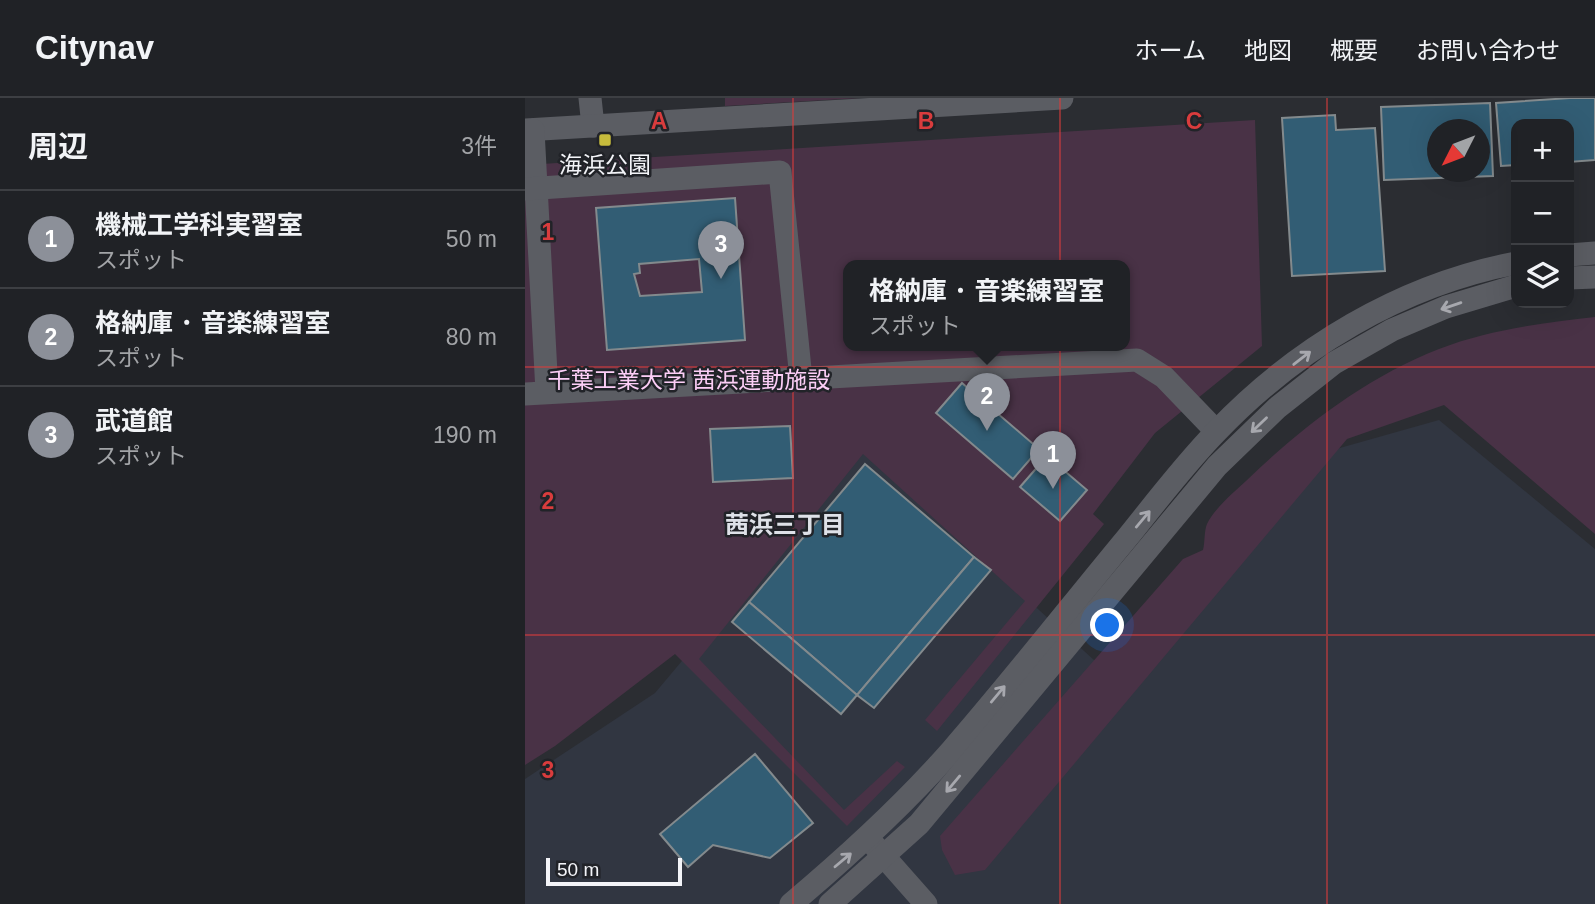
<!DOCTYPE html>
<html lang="ja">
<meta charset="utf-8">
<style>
body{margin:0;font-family:Helvetica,"Noto Sans JP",sans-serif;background:#282a2e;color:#f1f3f6}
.controls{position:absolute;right:21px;top:21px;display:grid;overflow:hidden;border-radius:14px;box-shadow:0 7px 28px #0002}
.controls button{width:63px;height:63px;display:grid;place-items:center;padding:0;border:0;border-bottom:2px solid #3d3f43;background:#202226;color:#f1f3f6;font:35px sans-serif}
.compass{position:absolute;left:902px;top:21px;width:63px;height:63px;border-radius:50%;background:#202226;box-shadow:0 7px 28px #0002;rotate:228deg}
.scale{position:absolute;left:21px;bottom:18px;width:136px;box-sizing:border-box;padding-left:7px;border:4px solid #f3f4f8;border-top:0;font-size:19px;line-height:24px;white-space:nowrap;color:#f3f4f8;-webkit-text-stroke:5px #212328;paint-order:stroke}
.you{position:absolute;left:583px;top:528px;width:24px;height:24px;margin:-18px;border:5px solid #fff;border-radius:50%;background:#1a73e8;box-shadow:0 0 0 10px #1a73e833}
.badge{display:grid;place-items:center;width:46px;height:46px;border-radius:50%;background:#8c9099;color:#fff;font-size:23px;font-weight:700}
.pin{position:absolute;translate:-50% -58px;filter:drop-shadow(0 2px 4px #0008)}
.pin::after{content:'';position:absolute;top:37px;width:24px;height:21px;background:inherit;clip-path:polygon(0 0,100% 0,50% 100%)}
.popup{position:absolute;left:318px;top:162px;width:287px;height:91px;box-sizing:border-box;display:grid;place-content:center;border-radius:14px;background:#202226;filter:drop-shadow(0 2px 5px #0005);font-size:23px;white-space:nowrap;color:#a2a4a7}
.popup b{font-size:26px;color:#f1f3f6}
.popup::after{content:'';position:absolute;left:50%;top:100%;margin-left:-14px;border:14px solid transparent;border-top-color:#202226}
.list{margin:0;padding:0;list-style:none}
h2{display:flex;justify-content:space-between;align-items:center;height:91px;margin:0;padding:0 28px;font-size:30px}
h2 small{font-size:23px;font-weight:400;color:#a2a4a7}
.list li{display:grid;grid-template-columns:46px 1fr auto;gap:21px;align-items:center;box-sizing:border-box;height:98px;padding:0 28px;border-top:2px solid #3d3f43}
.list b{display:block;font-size:26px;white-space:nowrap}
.list p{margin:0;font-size:23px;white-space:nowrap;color:#a2a4a7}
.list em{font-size:23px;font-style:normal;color:#a2a4a7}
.icon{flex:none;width:38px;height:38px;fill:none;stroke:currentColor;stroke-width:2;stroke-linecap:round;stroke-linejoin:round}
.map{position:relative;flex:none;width:1070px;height:806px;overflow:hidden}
header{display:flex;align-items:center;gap:42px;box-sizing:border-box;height:98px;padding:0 35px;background:#202226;border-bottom:2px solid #3d3f43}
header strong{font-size:33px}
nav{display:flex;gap:38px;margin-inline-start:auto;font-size:24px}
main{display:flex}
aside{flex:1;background:#202226}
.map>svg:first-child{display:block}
.built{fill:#313641}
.green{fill:#493246;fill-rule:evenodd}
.building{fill:#325d74;stroke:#838a8d;stroke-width:2;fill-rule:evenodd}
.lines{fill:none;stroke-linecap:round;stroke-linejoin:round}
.minor{stroke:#5b5d63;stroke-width:23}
.oneway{stroke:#a7a8ae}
.grid{fill:none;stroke:#d93c3d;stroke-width:2;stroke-opacity:0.55}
.poi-dot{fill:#c6bb3c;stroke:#212328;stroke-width:2.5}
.labels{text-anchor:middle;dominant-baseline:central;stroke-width:5;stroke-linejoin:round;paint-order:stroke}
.poi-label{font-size:23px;fill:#f3f4f8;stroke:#212328}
.park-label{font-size:23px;fill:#fccef6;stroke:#212328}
.neighbourhood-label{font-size:24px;font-weight:bold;fill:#dee1e8;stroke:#212328}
.grid-label{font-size:23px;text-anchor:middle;font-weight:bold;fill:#d93c3d;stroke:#212328;stroke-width:5;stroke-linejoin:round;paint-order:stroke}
</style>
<header>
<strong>Citynav</strong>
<nav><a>ホーム</a><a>地図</a><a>概要</a><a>お問い合わせ</a></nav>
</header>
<main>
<aside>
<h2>周辺<small>3件</small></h2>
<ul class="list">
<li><span class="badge">1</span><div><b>機械工学科実習室</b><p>スポット</p></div><em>50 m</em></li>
<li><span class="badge">2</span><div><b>格納庫 ･ 音楽練習室</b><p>スポット</p></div><em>80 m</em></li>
<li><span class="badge">3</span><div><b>武道館</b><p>スポット</p></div><em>190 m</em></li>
</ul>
</aside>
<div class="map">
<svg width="1070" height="806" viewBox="0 0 1070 806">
<rect width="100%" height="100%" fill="#2b2d32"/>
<path class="built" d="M914 322 1070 451V806H0V681L130 595 336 350 592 583 751 368Z"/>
<g class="green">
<path d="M200 0H335L200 8Z"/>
<path d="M730 22 737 248 630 335 568 416 579 426 412 633 400 622 500 503 338 356 174 561 319 712 372 663 380 669 322 728 150 556 30 648 0 667V67ZM324 167H600V247H324Z"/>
<path d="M1070 219V436L919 307 822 341 460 772 430 777 417 752 415 738 658 461 678 452C680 445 679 433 682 426 689 411 709 394 721 383 777 329 840 280 914 251 963 232 1017 225 1070 219Z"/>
</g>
<g class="building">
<path d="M1045 0H1070V62L1044 64V26H991V67L976 68 971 5Z"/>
<path d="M965 5 968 78 859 82 856 9ZM912 32H954V74H912Z"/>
<path d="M810 17 811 32 850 30 860 173 767 178 757 20Z"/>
<path d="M210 100 220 242 82 252 71 110ZM174 161 177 194 115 198 109 176 115 175 114 166Z"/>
<path d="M437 285 514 351 488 381 411 315Z"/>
<path d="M265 328 268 380 188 384 185 331Z"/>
<path d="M522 358 562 392 535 423 495 389Z"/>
<path d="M340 366 449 459 332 597 224 504Z"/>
<path d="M449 459 466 472 349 610 332 597Z"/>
<path d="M224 504 332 597 316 616 207 524Z"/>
<path d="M230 656 288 725 245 760 188 747 163 769 135 736Z"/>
</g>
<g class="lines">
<g class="minor">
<path d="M65 0 68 28"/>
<path d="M0 32 537 0"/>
<path d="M8 32 22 294"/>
<path d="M0 91 255 74 276 281"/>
<path d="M1044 157 1070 155"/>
<path d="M1044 180 1070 179"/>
<path d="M0 296 612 262 639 279 691 333"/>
<path d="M348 746 401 806"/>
<path d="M266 806C323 758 377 709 427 652 487 583 544 510 602 440 631 404 659 367 691 334 771 250 876 187 991 165"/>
<path d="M305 806 394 726 692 368 752 310 809 265 867 232 921 209 991 188"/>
</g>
</g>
<defs><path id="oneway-shaft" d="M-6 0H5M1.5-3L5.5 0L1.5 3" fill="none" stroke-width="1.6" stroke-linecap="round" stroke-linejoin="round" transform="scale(1.75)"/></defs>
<g class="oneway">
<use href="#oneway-shaft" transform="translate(926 208) rotate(161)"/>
<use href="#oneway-shaft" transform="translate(777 260) rotate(-38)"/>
<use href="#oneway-shaft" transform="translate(734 327) rotate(136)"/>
<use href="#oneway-shaft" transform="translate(618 421) rotate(-50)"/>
<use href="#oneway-shaft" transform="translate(473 596) rotate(-50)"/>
<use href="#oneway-shaft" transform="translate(428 686) rotate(130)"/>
<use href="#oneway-shaft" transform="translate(318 762) rotate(-40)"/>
</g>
<path class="grid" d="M268 0V806M535 0V806M802 0V806M0 269H1070M0 537H1070"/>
<rect class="poi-dot" x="73" y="35" width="14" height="14" rx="3.5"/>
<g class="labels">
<g class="poi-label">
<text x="80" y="67">海浜公園</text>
</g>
<g class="park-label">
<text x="164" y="282">千葉工業大学 茜浜運動施設</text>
</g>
<g class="neighbourhood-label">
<text x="260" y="426">茜浜三丁目</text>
</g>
</g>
<g class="grid-label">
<text x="134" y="31">A</text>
<text x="401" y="31">B</text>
<text x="669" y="31">C</text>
<text x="23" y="142">1</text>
<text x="23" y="411">2</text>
<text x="23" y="680">3</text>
</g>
</svg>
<div class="controls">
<button>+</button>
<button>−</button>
<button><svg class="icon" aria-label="layers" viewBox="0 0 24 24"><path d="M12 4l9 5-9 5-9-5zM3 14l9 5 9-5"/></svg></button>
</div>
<svg class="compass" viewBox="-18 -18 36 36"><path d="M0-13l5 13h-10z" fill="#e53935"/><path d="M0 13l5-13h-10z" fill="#a2a4a7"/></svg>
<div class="scale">50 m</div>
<div class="you"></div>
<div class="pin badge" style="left:528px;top:391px">1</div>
<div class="pin badge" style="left:462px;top:333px">2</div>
<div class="popup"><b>格納庫 ･ 音楽練習室</b>スポット</div>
<div class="pin badge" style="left:196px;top:181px">3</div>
</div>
</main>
